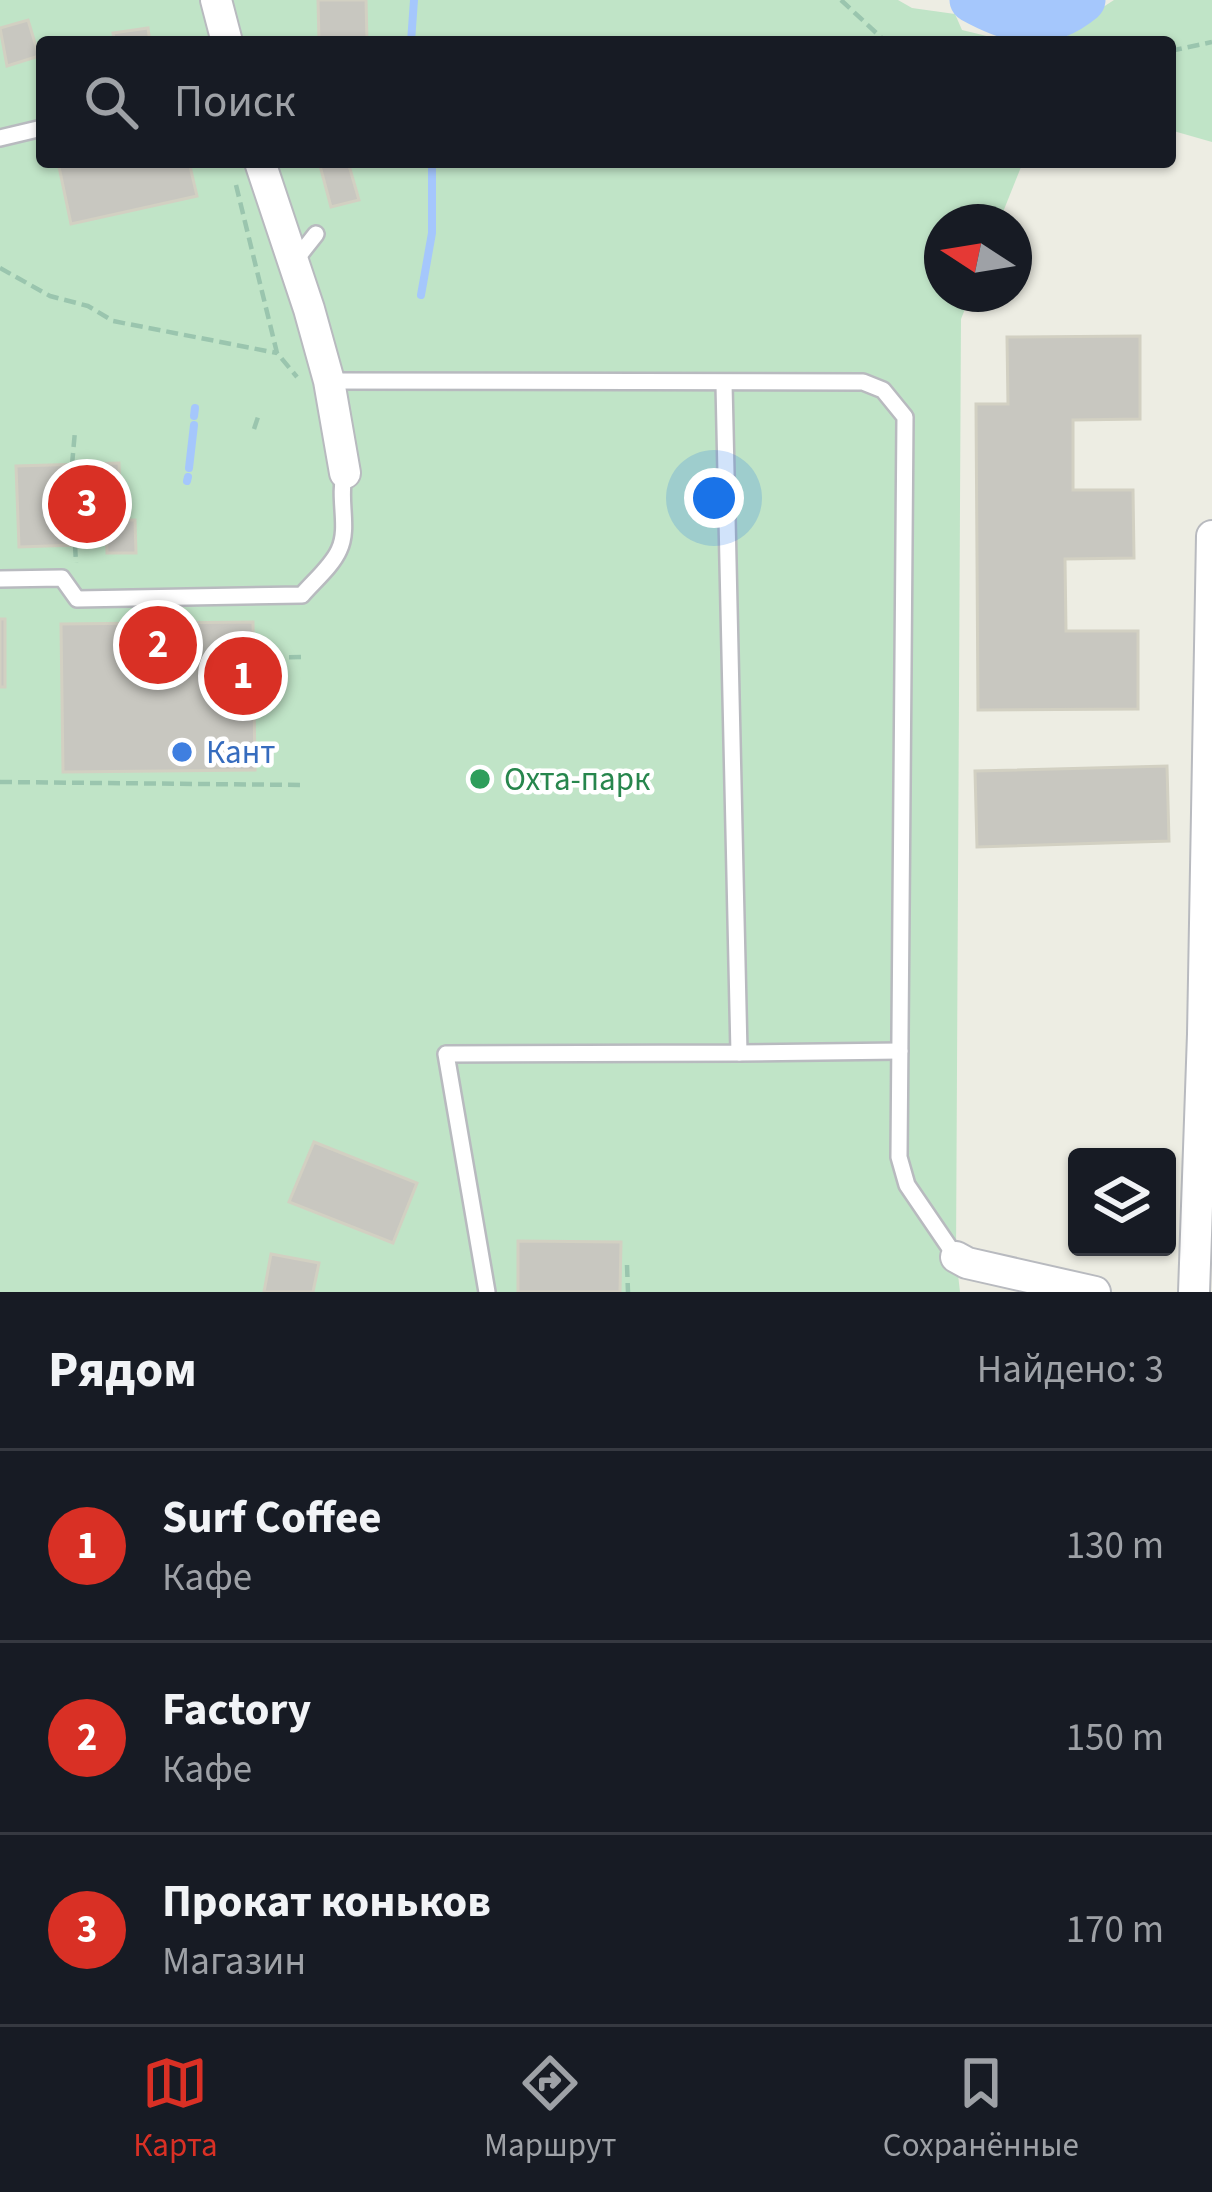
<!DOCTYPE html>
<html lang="ru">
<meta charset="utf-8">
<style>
body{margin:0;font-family:"Source Sans 3",sans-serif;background:#20242c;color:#f1f3f6}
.controls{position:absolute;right:36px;bottom:36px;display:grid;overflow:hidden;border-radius:12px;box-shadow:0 3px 9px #0004}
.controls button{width:108px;height:108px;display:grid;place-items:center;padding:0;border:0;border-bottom:3px solid #363941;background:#171b24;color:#f1f3f6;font:60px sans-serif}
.compass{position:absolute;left:924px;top:204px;width:108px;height:108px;border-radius:50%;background:#171b24;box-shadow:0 3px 9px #0004;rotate:282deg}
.you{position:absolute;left:714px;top:498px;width:42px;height:42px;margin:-30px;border:9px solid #fff;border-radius:50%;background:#1a73e8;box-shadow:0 0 0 18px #1a73e833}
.badge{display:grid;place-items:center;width:78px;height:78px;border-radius:50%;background:#d93025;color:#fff;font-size:39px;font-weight:700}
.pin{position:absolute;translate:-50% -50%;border:6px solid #fff;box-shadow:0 3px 12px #0006}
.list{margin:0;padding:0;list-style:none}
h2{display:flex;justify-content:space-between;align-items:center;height:156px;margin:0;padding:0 48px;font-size:51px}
h2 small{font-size:39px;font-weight:400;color:#9ea1a6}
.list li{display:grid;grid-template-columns:78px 1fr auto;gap:36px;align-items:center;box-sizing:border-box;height:192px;padding:0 48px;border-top:3px solid #363941}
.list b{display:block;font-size:45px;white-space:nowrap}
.list p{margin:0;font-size:39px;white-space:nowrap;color:#9ea1a6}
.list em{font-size:39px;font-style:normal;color:#9ea1a6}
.icon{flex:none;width:66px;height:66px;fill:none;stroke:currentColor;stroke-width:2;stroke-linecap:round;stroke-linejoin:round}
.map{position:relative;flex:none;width:1212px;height:1292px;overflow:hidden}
.search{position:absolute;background:#171b24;box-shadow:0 3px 9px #0004;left:36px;right:36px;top:36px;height:132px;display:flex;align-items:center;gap:30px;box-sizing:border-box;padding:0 42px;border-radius:12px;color:#9ea1a6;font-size:45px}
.sheet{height:732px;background:#171b24}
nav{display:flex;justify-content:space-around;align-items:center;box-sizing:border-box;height:168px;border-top:3px solid #363941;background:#171b24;font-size:33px;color:#9ea1a6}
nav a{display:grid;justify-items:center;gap:6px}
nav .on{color:#d93025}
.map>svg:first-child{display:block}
.green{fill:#c0e4c7}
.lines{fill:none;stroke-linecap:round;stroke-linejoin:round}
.stream{stroke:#a5c7fc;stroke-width:8}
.river{stroke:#a5c7fc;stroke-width:45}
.building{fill:#c8c7c0;stroke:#d2d0c2;stroke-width:3}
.lane-casing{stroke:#b8babf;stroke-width:20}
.street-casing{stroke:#b8babf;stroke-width:34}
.path{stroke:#9ac5ae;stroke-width:4.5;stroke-dasharray:12 6;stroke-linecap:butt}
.lane{stroke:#fff;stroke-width:15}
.street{stroke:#fff;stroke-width:30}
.shop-dot{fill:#3f7fe0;stroke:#fff;stroke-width:4.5}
.leisure-dot{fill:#2e9e5b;stroke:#fff;stroke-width:4.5}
.labels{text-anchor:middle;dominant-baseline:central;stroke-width:9;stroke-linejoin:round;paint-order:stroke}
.shop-label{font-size:33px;fill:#366cbe;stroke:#fff;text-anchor:start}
.leisure-label{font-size:33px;fill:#27864d;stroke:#fff;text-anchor:start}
</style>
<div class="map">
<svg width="1212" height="1292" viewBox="0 0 1212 1292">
<rect width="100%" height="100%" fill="#edede3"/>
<g class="green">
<path d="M0 0H898L912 8 955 14 962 30 1003 40 42 42V162H1023L999 222H942V294H971L961 319 956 1257 960 1292H0Z"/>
<path d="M1114 0H1212V142L1170 130V42H1067L1068 30Z"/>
</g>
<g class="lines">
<g class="stream">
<path d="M411 42 414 0"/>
<path d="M421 295 432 233V162"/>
<path d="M194 416 195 408"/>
<path d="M189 468 194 425"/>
<path d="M187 481 188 477"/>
</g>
<path class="river" d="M972 0C1012 22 1044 32 1083 0"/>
</g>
<g class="building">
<path d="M318 0H366L367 42H319Z"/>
<path d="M28 20 39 56 7 66 0 28Z"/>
<path d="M148 28 150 42H115L113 33Z"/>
<path d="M58 162H189L197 196 71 224Z"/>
<path d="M319 162H348L359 200 331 207Z"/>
<path d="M1140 336V419L1073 420V490H1133L1134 558 1065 559 1066 631H1138V709L978 710 976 404H1008L1007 337Z"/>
<path d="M119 463 121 520H106V544L19 547 16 466Z"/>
<path d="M106 520H135L136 553H107Z"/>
<rect x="0" y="619" width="5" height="68"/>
<path d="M253 622 255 770 63 772 61 624Z"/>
<path d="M1167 766 1169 841 977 847 975 771Z"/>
<path d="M314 1142 417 1183 393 1243 289 1202Z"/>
<path d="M518 1241 621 1242 620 1292H518Z"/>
<path d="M271 1254 319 1263 313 1292H264Z"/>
</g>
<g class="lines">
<defs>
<g id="lane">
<path d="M0 138 42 128"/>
<path d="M294 262 316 234"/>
<path d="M329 381 863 382 883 390 905 417 899 1157 907 1185 956 1257"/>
<path d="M0 579 62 578 77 599 302 595C314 581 332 566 339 550 350 527 337 497 345 473"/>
<path d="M739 1053 900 1051"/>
<path d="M487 1292 446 1054 739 1053 724 384"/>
</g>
<g id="street">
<path d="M216 0 227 42"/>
<path d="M260 162 309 309 329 381 345 473"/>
<path d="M956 1257 967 1263 1095 1292"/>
<path d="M1194 1292 1203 1034 1212 536"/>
</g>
</defs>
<use href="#lane" class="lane-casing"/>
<use href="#street" class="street-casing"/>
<g class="path">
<path d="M841 0 886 42"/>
<path d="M1170 51 1212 42"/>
<path d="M236 185 277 353 297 377"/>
<path d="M0 268 50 296 88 306 113 321 277 353"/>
<path d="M254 429 258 417"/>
<path d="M72 465 75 431"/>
<path d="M75 545 76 563"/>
<path d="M253 658 303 657"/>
<path d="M0 782 304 785"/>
<path d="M627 1265 628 1292"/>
</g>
<use href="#lane" class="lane"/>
<use href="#street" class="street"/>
</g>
<circle class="shop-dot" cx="182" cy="752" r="12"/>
<circle class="leisure-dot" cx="480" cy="779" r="12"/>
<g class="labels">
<g class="shop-label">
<text x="206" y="752">Кант</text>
</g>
<g class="leisure-label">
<text x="504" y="779">Охта-парк</text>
</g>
</g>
</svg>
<div class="controls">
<button><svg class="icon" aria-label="layers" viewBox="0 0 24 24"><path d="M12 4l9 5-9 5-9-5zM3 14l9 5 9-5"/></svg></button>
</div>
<svg class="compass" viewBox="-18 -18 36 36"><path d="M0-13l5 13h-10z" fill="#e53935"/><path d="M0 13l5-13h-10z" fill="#9ea1a6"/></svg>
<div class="you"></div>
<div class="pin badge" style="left:243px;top:676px">1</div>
<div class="pin badge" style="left:158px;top:645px">2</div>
<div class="pin badge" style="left:87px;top:504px">3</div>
<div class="search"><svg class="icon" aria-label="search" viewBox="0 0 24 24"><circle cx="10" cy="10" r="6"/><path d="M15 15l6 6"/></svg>Поиск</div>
</div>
<section class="sheet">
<h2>Рядом<small>Найдено: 3</small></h2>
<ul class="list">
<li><span class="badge">1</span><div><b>Surf Coffee</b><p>Кафе</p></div><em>130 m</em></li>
<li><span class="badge">2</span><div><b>Factory</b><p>Кафе</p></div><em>150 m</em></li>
<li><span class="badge">3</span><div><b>Прокат коньков</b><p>Магазин</p></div><em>170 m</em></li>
</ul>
</section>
<nav>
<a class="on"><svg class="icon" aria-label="map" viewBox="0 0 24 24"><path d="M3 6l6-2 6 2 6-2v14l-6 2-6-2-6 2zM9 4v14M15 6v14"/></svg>Карта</a>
<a><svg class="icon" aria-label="directions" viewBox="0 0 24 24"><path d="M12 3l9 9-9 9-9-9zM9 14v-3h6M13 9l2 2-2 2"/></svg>Маршрут</a>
<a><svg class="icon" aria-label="saved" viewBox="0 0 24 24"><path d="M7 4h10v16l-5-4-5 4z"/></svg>Сохранённые</a>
</nav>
